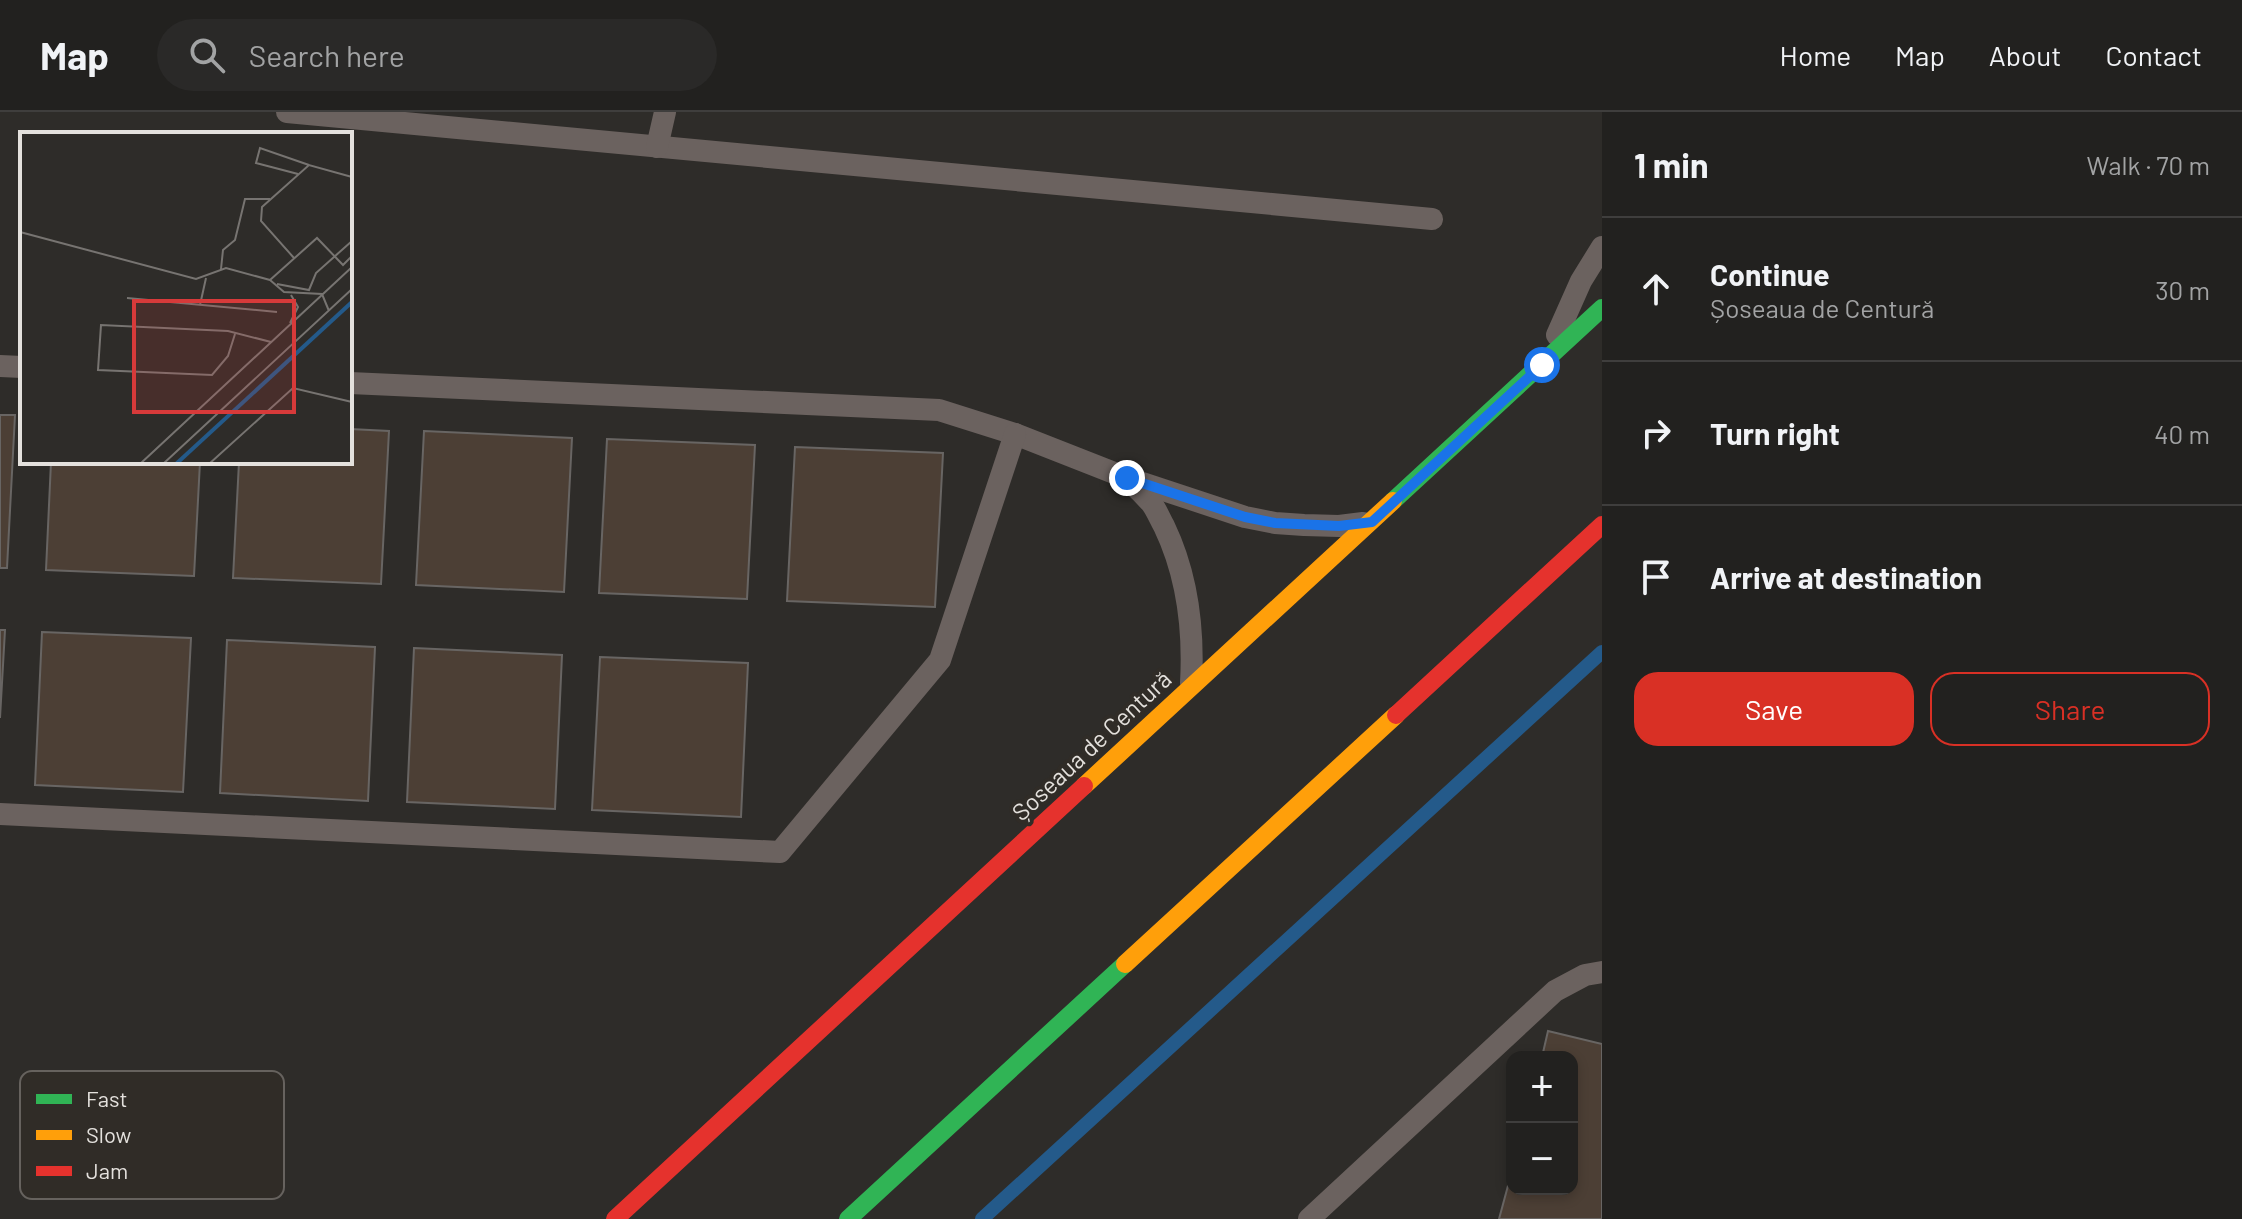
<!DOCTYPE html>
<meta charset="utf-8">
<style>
body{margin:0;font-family:Barlow,sans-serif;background:#2a2928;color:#f1f3f6}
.controls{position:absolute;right:24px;bottom:24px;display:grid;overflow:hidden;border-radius:16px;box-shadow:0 4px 12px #0003}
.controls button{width:72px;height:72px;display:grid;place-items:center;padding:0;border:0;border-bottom:2px solid #3f3e3d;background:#22211f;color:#f1f3f6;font:40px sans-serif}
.stop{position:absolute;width:24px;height:24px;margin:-18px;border:6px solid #1a73e8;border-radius:50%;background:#fff}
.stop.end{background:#1a73e8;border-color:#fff;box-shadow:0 2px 8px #0008}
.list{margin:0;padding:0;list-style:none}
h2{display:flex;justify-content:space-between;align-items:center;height:104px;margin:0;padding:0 32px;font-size:34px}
h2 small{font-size:26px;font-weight:400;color:#a2a3a4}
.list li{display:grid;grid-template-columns:52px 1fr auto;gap:24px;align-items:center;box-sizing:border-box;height:144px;padding:0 32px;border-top:2px solid #3f3e3d}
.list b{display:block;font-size:30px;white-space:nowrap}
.list p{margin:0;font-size:26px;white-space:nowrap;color:#a2a3a4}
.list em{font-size:26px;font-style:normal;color:#a2a3a4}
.actions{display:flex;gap:16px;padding:24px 32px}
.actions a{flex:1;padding:18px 0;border:2px solid #d93025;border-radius:24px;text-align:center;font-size:28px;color:#d93025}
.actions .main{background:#d93025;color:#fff}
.icon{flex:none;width:44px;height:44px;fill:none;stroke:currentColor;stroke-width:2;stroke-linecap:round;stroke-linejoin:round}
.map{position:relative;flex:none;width:1602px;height:1107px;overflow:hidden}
header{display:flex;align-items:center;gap:48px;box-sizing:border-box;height:112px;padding:0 40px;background:#22211f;border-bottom:2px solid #3f3e3d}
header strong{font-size:38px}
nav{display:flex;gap:44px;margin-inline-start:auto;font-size:28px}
.search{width:560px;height:72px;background:#2a2928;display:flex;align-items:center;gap:20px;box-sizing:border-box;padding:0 28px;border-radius:44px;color:#a2a3a4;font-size:30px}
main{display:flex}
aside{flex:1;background:#22211f}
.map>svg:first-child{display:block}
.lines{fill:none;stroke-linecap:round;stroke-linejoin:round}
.stream{stroke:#245a8a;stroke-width:14}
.building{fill:#4c3f35;stroke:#686563;stroke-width:2}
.lane{stroke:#6b625f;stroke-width:22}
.fast{stroke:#30b455;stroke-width:18}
.slow{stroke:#ff9f0a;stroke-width:18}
.jam{stroke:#e5322d;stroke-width:18}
.route{stroke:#1a73e8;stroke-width:10}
.labels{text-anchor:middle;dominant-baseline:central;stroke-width:8;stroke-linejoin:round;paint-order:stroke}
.street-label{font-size:24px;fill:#e4e1dd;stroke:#302c27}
.inset-river{fill:none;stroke:#245a8a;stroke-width:4}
.inset-road{fill:none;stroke:#777471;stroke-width:2}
.view{fill:#d73a3a;fill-opacity:0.15;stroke:#d73a3a;stroke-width:4}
.inset-edge{fill:none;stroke:#e4e1dd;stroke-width:4}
.key{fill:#302c27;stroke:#66625e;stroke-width:2}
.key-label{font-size:22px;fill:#e4e1dd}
</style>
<header>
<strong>Map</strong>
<div class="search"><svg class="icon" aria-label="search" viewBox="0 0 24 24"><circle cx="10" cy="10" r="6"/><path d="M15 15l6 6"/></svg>Search here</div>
<nav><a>Home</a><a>Map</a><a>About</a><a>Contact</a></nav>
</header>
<main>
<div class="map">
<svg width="1602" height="1107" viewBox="0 0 1602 1107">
<rect width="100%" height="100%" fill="#2e2c29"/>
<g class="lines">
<path class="stream" d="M982 1107 1602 540"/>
</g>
<g class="building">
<path d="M0 303H15L7 456H0Z"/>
<path d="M350 317 389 319 381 472 233 466 239 350H350Z"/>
<path d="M424 319 572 326 564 480 416 473Z"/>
<path d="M607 327 755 333 747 487 599 481Z"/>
<path d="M795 335 943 341 935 495 787 489Z"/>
<path d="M51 350H200L194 464 46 458Z"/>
<path d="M0 518H5L0 606Z"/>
<path d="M42 520 191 526 183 680 35 673Z"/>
<path d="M227 528 375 535 368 689 220 681Z"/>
<path d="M414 536 562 543 555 697 407 690Z"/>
<path d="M600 545 748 551 741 705 592 698Z"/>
<path d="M1548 919 1602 932V1107H1499L1512 1059V1077H1572V945H1542Z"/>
</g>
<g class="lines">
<g class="lane">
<path d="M287 0 1432 107"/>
<path d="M657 35 665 0"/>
<path d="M1557 223 1581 169 1602 135"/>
<path d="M0 254 22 255"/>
<path d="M350 271 939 298 1015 322 1127 366 1245 405 1275 411 1304 413 1339 414 1363 411"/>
<path d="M1130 370C1138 377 1146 385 1152 392 1157 399 1160 407 1164 414 1188 464 1194 517 1191 571"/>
<path d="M0 702 780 740 940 548 1015 322"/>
<path d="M1309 1107 1555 879 1585 863 1602 860"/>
</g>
<g class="fast">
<path d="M1393 389 1602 196"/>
<path d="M848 1107 1125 852"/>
</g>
<g class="slow">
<path d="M1084 674 1393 389"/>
<path d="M1125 852 1396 603"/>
</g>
<g class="jam">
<path d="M1396 603 1602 413"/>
<path d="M615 1107 1084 674"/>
</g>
</g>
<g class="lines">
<path class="route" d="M1127 366 1245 405 1275 411 1339 414 1372 410 1542 253"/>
</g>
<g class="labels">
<g class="street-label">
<text transform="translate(1091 633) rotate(-43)">Șoseaua de Centură</text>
</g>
</g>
<g transform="translate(20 20)">
<rect width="332" height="332" fill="#2e2c29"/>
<path class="inset-river" d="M156 332 332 170"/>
<path class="inset-road" d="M278 42 236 31 240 16 289 33M0 100 176 147 206 136 250 148M274 126 241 89 242 75 289 33 332 45M201 137 203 118 215 108 225 67H250M257 152 289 158 296 141 332 109M107 166 257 180M180 173 186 146M309 179 302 162 264 160 250 148 297 106 323 133 332 124M270 191 278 175 271 163M215 202 208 224 192 243 78 238 81 193 208 199 251 210M120 332 332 135M143 332 332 157M189 332 273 256 332 270"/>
<path class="view" d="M114 169H274V280H114Z"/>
<rect width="332" height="332" class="inset-edge"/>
</g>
<rect x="20" y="959" width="264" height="128" rx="12" class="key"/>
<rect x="36" y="982" width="36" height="10" fill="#30b455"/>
<rect x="36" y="1018" width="36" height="10" fill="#ff9f0a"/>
<rect x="36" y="1054" width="36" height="10" fill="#e5322d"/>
<g class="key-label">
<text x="86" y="995">Fast</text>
<text x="86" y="1031">Slow</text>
<text x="86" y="1067">Jam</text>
</g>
</svg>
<div class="controls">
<button>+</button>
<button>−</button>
</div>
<div class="stop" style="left:1542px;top:253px"></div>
<div class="stop end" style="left:1127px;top:366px"></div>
</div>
<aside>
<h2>1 min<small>Walk · 70 m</small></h2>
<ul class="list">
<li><svg class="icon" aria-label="ahead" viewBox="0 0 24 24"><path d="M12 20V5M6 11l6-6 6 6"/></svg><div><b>Continue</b><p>Șoseaua de Centură</p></div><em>30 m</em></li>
<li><svg class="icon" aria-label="right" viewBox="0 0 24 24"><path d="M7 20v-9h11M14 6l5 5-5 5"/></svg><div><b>Turn right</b></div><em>40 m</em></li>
<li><svg class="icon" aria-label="arrive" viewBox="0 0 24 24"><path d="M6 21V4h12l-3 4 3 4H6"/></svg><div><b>Arrive at destination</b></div></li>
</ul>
<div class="actions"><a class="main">Save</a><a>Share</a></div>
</aside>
</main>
